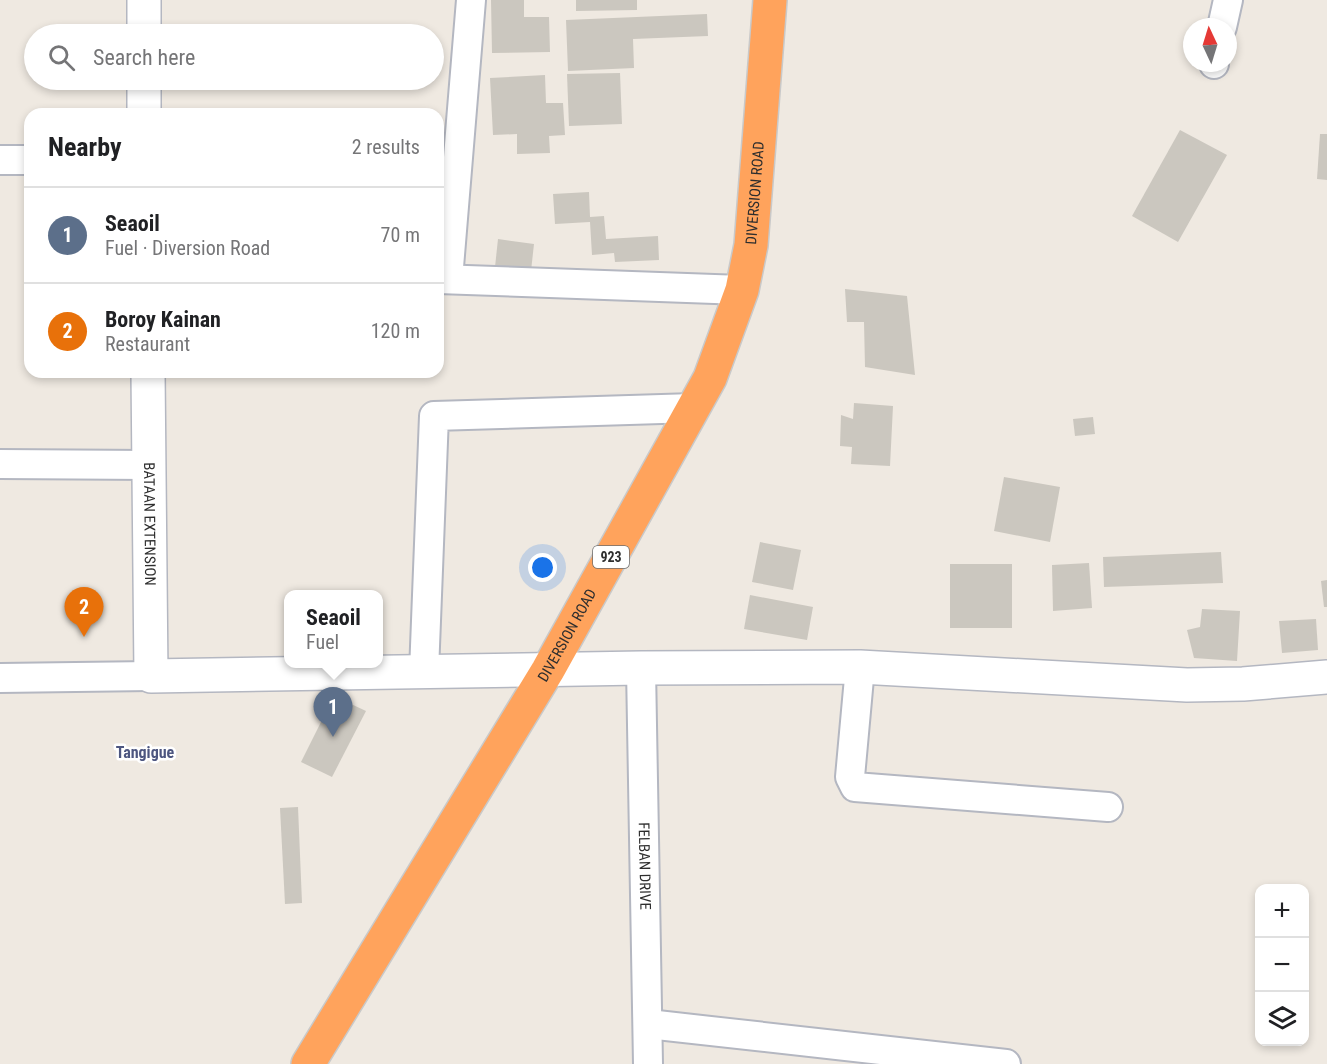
<!DOCTYPE html>
<meta charset="utf-8">
<style>
body{margin:0;font-family:"Roboto Condensed",sans-serif;background:#f6f6f6;color:#202124}
.controls{position:absolute;right:18px;bottom:18px;display:grid;overflow:hidden;border-radius:12px;box-shadow:0 3px 9px #0003}
.controls button{width:54px;height:54px;display:grid;place-items:center;padding:0;border:0;border-bottom:2px solid #e0e0e0;background:#fff;color:#202124;font:30px sans-serif}
.compass{position:absolute;left:1183px;top:18px;width:54px;height:54px;border-radius:50%;background:#fff;box-shadow:0 3px 9px #0003;rotate:356deg}
.you{position:absolute;left:543px;top:568px;width:21px;height:21px;margin:-15px;border:4px solid #fff;border-radius:50%;background:#1a73e8;box-shadow:0 0 0 9px #1a73e833}
.badge{display:grid;place-items:center;width:39px;height:39px;border-radius:50%;background:#1a73e8;color:#fff;font-size:20px;font-weight:700}
.pin{position:absolute;translate:-50% -50px;filter:drop-shadow(0 2px 3px #0008)}
.pin::after{content:'';position:absolute;top:32px;width:21px;height:18px;background:inherit;clip-path:polygon(0 0,100% 0,50% 100%)}
.popup{position:absolute;left:284px;top:590px;width:99px;height:78px;box-sizing:border-box;display:grid;place-content:center;border-radius:12px;background:#fff;filter:drop-shadow(0 2px 4px #0005);font-size:20px;white-space:nowrap;color:#757577}
.popup b{font-size:22px;color:#202124}
.popup::after{content:'';position:absolute;left:50%;top:100%;margin-left:-12px;border:12px solid transparent;border-top-color:#fff}
.list{margin:0;padding:0;list-style:none}
h2{display:flex;justify-content:space-between;align-items:center;height:78px;margin:0;padding:0 24px;font-size:26px}
h2 small{font-size:20px;font-weight:400;color:#757577}
.list li{display:grid;grid-template-columns:39px 1fr auto;gap:18px;align-items:center;box-sizing:border-box;height:96px;padding:0 24px;border-top:2px solid #e0e0e0}
.list b{display:block;font-size:22px;white-space:nowrap}
.list p{margin:0;font-size:20px;white-space:nowrap;color:#757577}
.list em{font-size:20px;font-style:normal;color:#757577}
.icon{flex:none;width:33px;height:33px;fill:none;stroke:currentColor;stroke-width:2;stroke-linecap:round;stroke-linejoin:round}
.map{position:relative;flex:none;width:1327px;height:1064px;overflow:hidden}
.search{position:absolute;background:#fff;box-shadow:0 3px 9px #0003;left:24px;top:24px;width:420px;height:66px;display:flex;align-items:center;gap:15px;box-sizing:border-box;padding:0 21px;border-radius:33px;color:#757577;font-size:22px}
.panel{position:absolute;background:#fff;box-shadow:0 3px 9px #0003;left:24px;top:108px;width:420px;height:270px;border-radius:18px}
.map>svg:first-child{display:block}
.building{fill:#cbc7bf}
.lines{fill:none;stroke-linecap:round;stroke-linejoin:round}
.street-casing{stroke:#b4b7c1;stroke-width:32}
.secondary-casing{stroke:#b4b7c1;stroke-width:36}
.highway-casing{stroke:#c9c9c9;stroke-width:36}
.street{stroke:#fff;stroke-width:28}
.secondary{stroke:#fff;stroke-width:33}
.highway{stroke:#ffa35c;stroke-width:33}
.labels{text-anchor:middle;dominant-baseline:central;stroke-width:5;stroke-linejoin:round;paint-order:stroke}
.shield{fill:#fff;stroke:#6d6d6d;stroke-width:1.5}
.shield-label{font-size:14px;font-weight:bold;fill:#2e2e2e}
.street-label{font-size:15px;fill:#2e2e2e;stroke:#fff}
.neighbourhood-label{font-size:16px;font-weight:bold;fill:#4d5680;stroke:#fff}
</style>
<div class="map">
<svg width="1327" height="1064" viewBox="0 0 1327 1064">
<rect width="100%" height="100%" fill="#efe9e1"/>
<g class="building">
<path d="M491 0H524V17H549L550 52 492 53Z"/>
<path d="M576 0H637V10L576 11Z"/>
<path d="M707 14 708 36 633 39 634 68 568 71 566 20Z"/>
<path d="M620 73 622 124 569 126 567 74Z"/>
<path d="M545 75 546 103H563L565 135 549 136 550 153 517 154V134L493 135 490 78Z"/>
<path d="M1180 130 1227 155 1178 242 1132 216Z"/>
<path d="M1320 134H1327V180L1317 179Z"/>
<path d="M589 192 590 217 604 216 606 239 658 236 659 260 615 262 614 253 592 255 590 222 555 224 553 194Z"/>
<path d="M498 239 534 244 531 271 495 267Z"/>
<path d="M845 289 907 296 915 375 865 367 864 322H847Z"/>
<path d="M854 403 893 406 890 466 851 464 852 447 840 446 841 415 853 419Z"/>
<path d="M1093 417 1095 434 1075 436 1073 419Z"/>
<path d="M1004 477 1060 487 1050 542 994 531Z"/>
<path d="M760 542 801 550 793 590 752 582Z"/>
<path d="M1221 552 1223 583 1104 587 1103 557Z"/>
<path d="M1089 563 1092 608 1053 611 1052 565Z"/>
<rect x="950" y="564" width="62" height="64"/>
<path d="M1327 580V607H1324L1321 581Z"/>
<path d="M750 595 813 607 807 640 744 629Z"/>
<path d="M1202 609 1240 611 1237 661 1194 658 1187 630 1200 627Z"/>
<path d="M1316 619 1318 650 1282 653 1279 621Z"/>
<path d="M334 696 366 711 332 777 301 762Z"/>
<path d="M298 807 302 903 285 904 280 808Z"/>
</g>
<g class="lines">
<defs>
<g id="street">
<path d="M1222 27 1228 0"/>
<path d="M1214 64V63"/>
<path d="M0 160H30"/>
<path d="M438 279 742 290"/>
<path d="M448 279 471 0"/>
<path d="M0 464 149 465"/>
<path d="M860 667 850 777 855 787 1108 807"/>
<path id="s1" d="M641 668 648 1064"/>
<path d="M424 672 434 416 694 408"/>
<path d="M0 678 151 676"/>
<path d="M648 1024 1006 1064"/>
</g>
<g id="secondary">
<path d="M144 0V34"/>
<path d="M144 80V114"/>
<path id="s2" d="M148 372 151 676 641 668 860 667 1187 685 1243 684 1327 677"/>
</g>
<g id="highway">
<path id="s3" d="M308 1064 548 670 710 378 742 290 751 245 770 0"/>
</g>
</defs>
<use href="#street" class="street-casing"/>
<use href="#secondary" class="secondary-casing"/>
<use href="#highway" class="highway-casing"/>
<use href="#street" class="street"/>
<use href="#secondary" class="secondary"/>
<use href="#highway" class="highway"/>
</g>
<g class="labels">
<rect class="shield" x="593" y="546" width="36" height="22" rx="4.5"/>
<g class="shield-label">
<text x="611" y="557">923</text>
</g>
<g class="street-label">
<text stroke="none"><textPath href="#s3" startOffset="987">DIVERSION ROAD</textPath></text>
<text stroke="none"><textPath href="#s2" startOffset="152">BATAAN EXTENSION</textPath></text>
<text stroke="none"><textPath href="#s3" startOffset="501">DIVERSION ROAD</textPath></text>
<text stroke="none"><textPath href="#s1" startOffset="198">FELBAN DRIVE</textPath></text>
</g>
<g class="neighbourhood-label">
<text x="145" y="752">Tangigue</text>
</g>
</g>
</svg>
<div class="controls">
<button>+</button>
<button>−</button>
<button><svg class="icon" aria-label="layers" viewBox="0 0 24 24"><path d="M12 4l9 5-9 5-9-5zM3 14l9 5 9-5"/></svg></button>
</div>
<svg class="compass" viewBox="-18 -18 36 36"><path d="M0-13l5 13h-10z" fill="#e53935"/><path d="M0 13l5-13h-10z" fill="#757577"/></svg>
<div class="you"></div>
<div class="pin badge" style="left:333px;top:737px;background:#5c6f8a">1</div>
<div class="popup"><b>Seaoil</b>Fuel</div>
<div class="pin badge" style="left:84px;top:637px;background:#e8710a">2</div>
<div class="search"><svg class="icon" aria-label="search" viewBox="0 0 24 24"><circle cx="10" cy="10" r="6"/><path d="M15 15l6 6"/></svg>Search here</div>
<section class="panel">
<h2>Nearby<small>2 results</small></h2>
<ul class="list">
<li><span class="badge" style="background:#5c6f8a">1</span><div><b>Seaoil</b><p>Fuel · Diversion Road</p></div><em>70 m</em></li>
<li><span class="badge" style="background:#e8710a">2</span><div><b>Boroy Kainan</b><p>Restaurant</p></div><em>120 m</em></li>
</ul>
</section>
</div>
